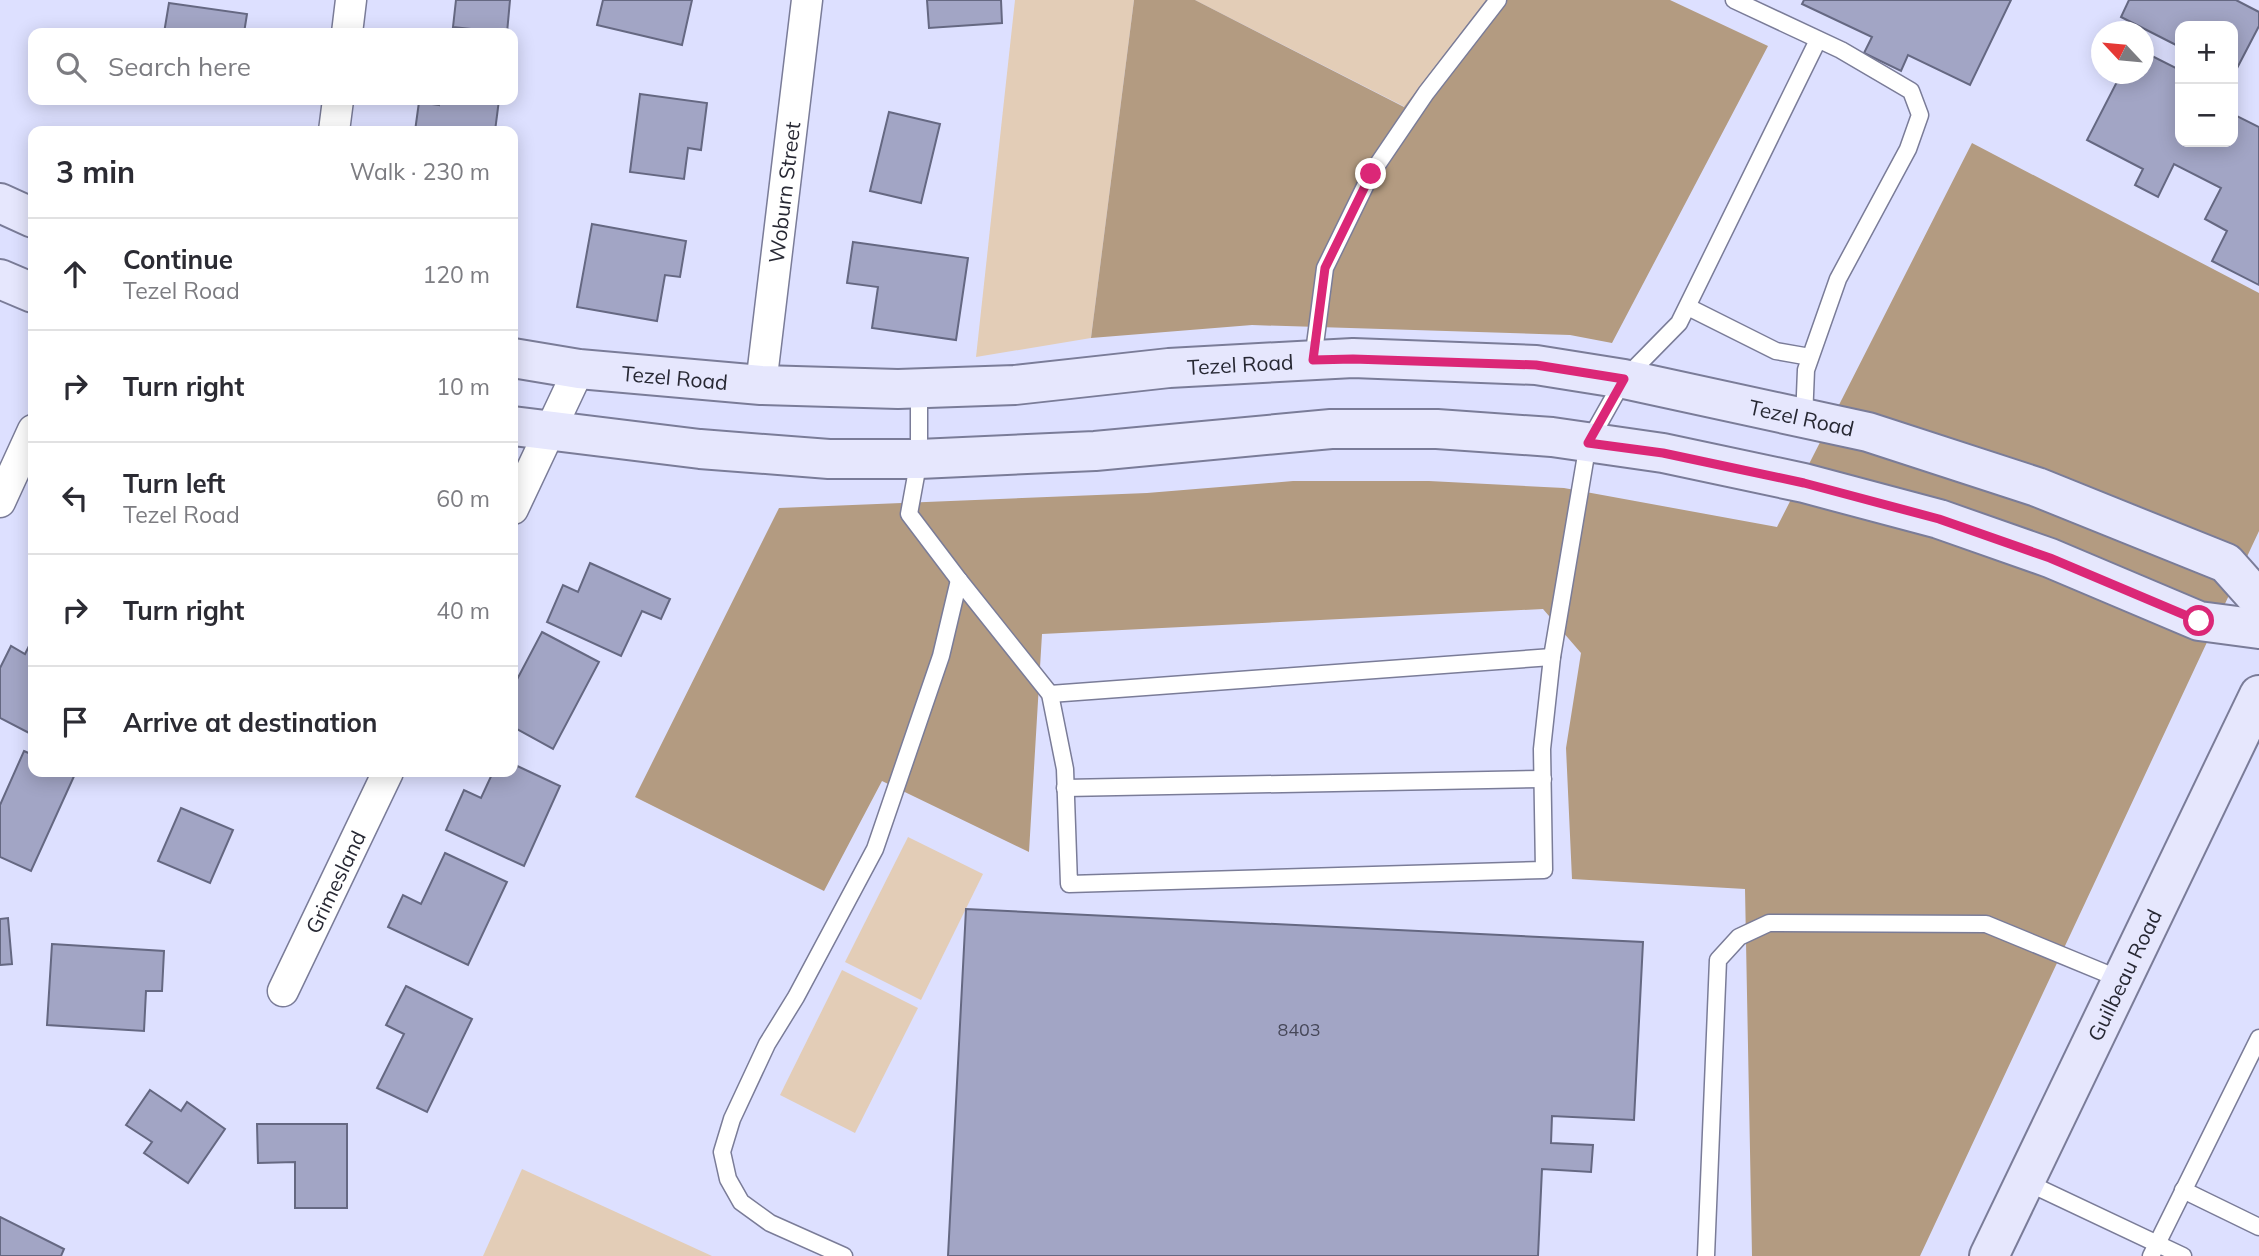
<!DOCTYPE html>
<meta charset="utf-8">
<style>
body{margin:0;font-family:Mulish,sans-serif;background:#f2f2f3;color:#2b2b33}
.controls{position:absolute;right:21px;top:21px;display:grid;overflow:hidden;border-radius:14px;box-shadow:0 4px 18px #0003}
.controls button{width:63px;height:63px;display:grid;place-items:center;padding:0;border:0;border-bottom:2px solid #e1e1e2;background:#fff;color:#2b2b33;font:35px sans-serif}
.compass{position:absolute;left:2091px;top:21px;width:63px;height:63px;border-radius:50%;background:#fff;box-shadow:0 4px 18px #0003;rotate:296deg}
.stop{position:absolute;width:21px;height:21px;margin:-16px;border:5px solid #db2777;border-radius:50%;background:#fff}
.stop.end{background:#db2777;border-color:#fff;box-shadow:0 2px 7px #0008}
.list{margin:0;padding:0;list-style:none}
h2{display:flex;justify-content:space-between;align-items:center;height:91px;margin:0;padding:0 28px;font-size:30px}
h2 small{font-size:23px;font-weight:400;color:#7c7c81}
.list li{display:grid;grid-template-columns:46px 1fr auto;gap:21px;align-items:center;box-sizing:border-box;height:112px;padding:0 28px;border-top:2px solid #e1e1e2}
.list b{display:block;font-size:26px;white-space:nowrap}
.list p{margin:0;font-size:23px;white-space:nowrap;color:#7c7c81}
.list em{font-size:23px;font-style:normal;color:#7c7c81}
.icon{flex:none;width:38px;height:38px;fill:none;stroke:currentColor;stroke-width:2;stroke-linecap:round;stroke-linejoin:round}
.map{position:relative;flex:none;width:2259px;height:1256px;overflow:hidden}
.search{position:absolute;background:#fff;box-shadow:0 4px 18px #0003;left:28px;top:28px;width:490px;height:77px;display:flex;align-items:center;gap:18px;box-sizing:border-box;padding:0 24px;border-radius:14px;color:#7c7c81;font-size:26px}
.panel{position:absolute;background:#fff;box-shadow:0 4px 18px #0003;left:28px;top:126px;width:490px;height:651px;border-radius:14px}
.map>svg:first-child{display:block}
.green{fill:#e3cdb7}
.forest{fill:#b39b81}
.building{fill:#a2a5c5;stroke:#656882;stroke-width:2}
.lines{fill:none;stroke-linecap:round;stroke-linejoin:round}
.lane-casing{stroke:#7a7c98;stroke-width:19}
.street-casing{stroke:#7a7c98;stroke-width:33}
.secondary-casing{stroke:#7a7c98;stroke-width:42}
.lane{stroke:#fff;stroke-width:16}
.street{stroke:#fff;stroke-width:30}
.secondary{stroke:#e6e7fd;stroke-width:38}
.route{stroke:#db2777;stroke-width:9}
.labels{text-anchor:middle;dominant-baseline:central;stroke-width:6;stroke-linejoin:round;paint-order:stroke}
.number-label{font-size:18px;fill:#464758}
.street-label{font-size:21px;fill:#272833;stroke:#fff}
</style>
<div class="map">
<svg width="2259" height="1256" viewBox="0 0 2259 1256">
<rect width="100%" height="100%" fill="#dde0ff"/>
<g class="green">
<path d="M1015 0H1134L1091 338 976 357Z"/>
<path d="M1195 0H1486L1405 107Z"/>
<path d="M908 837 983 874 921 1000 845 962Z"/>
<path d="M842 970 918 1008 855 1133 780 1095Z"/>
<path d="M522 1169 712 1256H483Z"/>
</g>
<g class="forest">
<path d="M1134 0H1195L1404 107 1486 0H1670L1768 46 1612 343 1570 335 1252 325 1091 338Z"/>
<path d="M1972 143 2259 293V531L1920 1256H1752L1745 889 1572 879 1566 748 1581 653 1543 609 1042 634 1029 852 882 781 824 891 635 797 779 508 1147 493 1293 481H1429L1564 488 1777 527Z"/>
</g>
<g class="building">
<path d="M456 0H510L507 33 453 27Z"/>
<path d="M603 0H692L682 45 597 25Z"/>
<path d="M927 0H1001L1002 23 929 28Z"/>
<path d="M1804 0H2011L1970 85 1908 55 1901 71 1864 53 1872 37 1802 4Z"/>
<path d="M2129 0H2236L2259 12V26L2234 74 2233 26H2180V47L2121 17Z"/>
<path d="M169 3 247 14 244 33H164Z"/>
<path d="M2144 52 2180 70V142H2233V114L2259 127V285L2212 261 2227 231 2205 219 2221 188 2174 164 2158 197 2135 185 2143 169 2087 140 2121 74H2144Z"/>
<path d="M640 94 707 103 701 150 688 148 684 179 630 172Z"/>
<path d="M439 100H499L495 131H415L419 102 439 105Z"/>
<path d="M889 112 940 124 921 203 870 191Z"/>
<path d="M592 224 686 241 680 277 665 275 657 321 577 307Z"/>
<path d="M853 242 968 258 956 340 872 328 878 287 847 283Z"/>
<path d="M590 563 670 599 661 619 642 611 621 656 547 622 563 585 578 592Z"/>
<path d="M542 632 599 662 553 749 513 727V687Z"/>
<path d="M33 638V735L0 718V668L11 646 25 654Z"/>
<path d="M24 751 33 755V772H69L75 774 31 871 0 857V805Z"/>
<path d="M513 764 560 786 524 866 446 830 464 790 481 798 493 772H513Z"/>
<path d="M181 808 233 830 210 883 158 861Z"/>
<path d="M445 853 507 882 468 965 388 927 403 895 421 904Z"/>
<path d="M966 909 1643 942 1634 1120 1552 1116 1551 1143 1593 1145 1591 1172 1542 1169 1538 1256H948Z"/>
<path d="M8 918 12 964 0 965V919Z"/>
<path d="M52 944 164 951 162 991H146L144 1031 47 1025Z"/>
<path d="M406 986 472 1019 427 1112 377 1088 404 1034 386 1025Z"/>
<path d="M150 1090 181 1111 187 1102 225 1129 188 1183 144 1153 152 1142 126 1125Z"/>
<path d="M257 1124H347V1208H295V1162L258 1163Z"/>
<path d="M0 1217 64 1249 61 1256H0Z"/>
</g>
<g class="lines">
<defs>
<g id="lane">
<path d="M1734 0 1841 50 1911 91 1920 115 1908 149 1838 279 1806 370 1804 419"/>
<path d="M1688 307 1776 351 1810 357"/>
<path d="M1313 360 1325 268 1371 174 1426 93 1498 0"/>
<path d="M919 389V459L909 514 959 580 1050 694 1065 769 1069 884 1544 870 1542 749 1552 657 1588 443 1624 379 1679 323 1818 40"/>
<path d="M1050 694 1552 657"/>
<path d="M1065 788 1543 779"/>
<path d="M2024 1181 2183 1256"/>
<path d="M2183 1190 2259 1227"/>
<path d="M844 1256 770 1223 741 1202 728 1179 722 1152 732 1119 767 1044 796 997 875 849 941 656 959 580"/>
<path d="M1706 1256 1718 960 1739 937 1769 923 1986 924 2122 980"/>
<path d="M2151 1256 2259 1038"/>
</g>
<g id="street">
<path d="M347 33 351 0"/>
<path d="M334 131 338 100"/>
<path id="s1" d="M761 385 807 0"/>
<path d="M0 502 33 430"/>
<path d="M513 509 579 369"/>
<path id="s2" d="M283 991 388 772"/>
</g>
<g id="secondary">
<path d="M0 203 33 218"/>
<path d="M0 279 33 293"/>
<path id="s3" d="M513 358 579 369 761 385 898 389 1015 385 1169 368 1353 358 1536 365 1624 379 1868 432 2037 487 2226 563 2259 600"/>
<path d="M513 426 700 449 829 459H919L1095 451 1331 429H1437L1552 437 1663 453 1804 483 1939 519 2050 558 2199 621 2259 629"/>
<path id="s4" d="M1989 1256 2259 695"/>
</g>
</defs>
<use href="#lane" class="lane-casing"/>
<use href="#street" class="street-casing"/>
<use href="#secondary" class="secondary-casing"/>
<use href="#lane" class="lane"/>
<use href="#street" class="street"/>
<use href="#secondary" class="secondary"/>
</g>
<g class="lines">
<path class="route" d="M1371 174 1325 268 1313 360 1353 359 1536 365 1624 379 1588 443 1663 453 1804 483 1939 519 2050 558 2199 621"/>
</g>
<g class="labels">
<g class="number-label">
<text x="1299" y="1029">8403</text>
</g>
<g class="street-label">
<text stroke="none"><textPath href="#s1" startOffset="194">Woburn Street</textPath></text>
<text stroke="none"><textPath href="#s3" startOffset="730">Tezel Road</textPath></text>
<text stroke="none"><textPath href="#s3" startOffset="163">Tezel Road</textPath></text>
<text stroke="none"><textPath href="#s3" startOffset="1297">Tezel Road</textPath></text>
<text stroke="none"><textPath href="#s2" startOffset="121">Grimesland</textPath></text>
<text stroke="none"><textPath href="#s4" startOffset="312">Guilbeau Road</textPath></text>
</g>
</g>
</svg>
<div class="controls">
<button>+</button>
<button>−</button>
</div>
<svg class="compass" viewBox="-18 -18 36 36"><path d="M0-13l5 13h-10z" fill="#e53935"/><path d="M0 13l5-13h-10z" fill="#7c7c81"/></svg>
<div class="stop" style="left:2199px;top:621px"></div>
<div class="stop end" style="left:1371px;top:174px"></div>
<div class="search"><svg class="icon" aria-label="search" viewBox="0 0 24 24"><circle cx="10" cy="10" r="6"/><path d="M15 15l6 6"/></svg>Search here</div>
<section class="panel">
<h2>3 min<small>Walk · 230 m</small></h2>
<ul class="list">
<li><svg class="icon" aria-label="ahead" viewBox="0 0 24 24"><path d="M12 20V5M6 11l6-6 6 6"/></svg><div><b>Continue</b><p>Tezel Road</p></div><em>120 m</em></li>
<li><svg class="icon" aria-label="right" viewBox="0 0 24 24"><path d="M7 20v-9h11M14 6l5 5-5 5"/></svg><div><b>Turn right</b></div><em>10 m</em></li>
<li><svg class="icon" aria-label="left" viewBox="0 0 24 24"><path d="M17 20v-9H6M10 6l-5 5 5 5"/></svg><div><b>Turn left</b><p>Tezel Road</p></div><em>60 m</em></li>
<li><svg class="icon" aria-label="right" viewBox="0 0 24 24"><path d="M7 20v-9h11M14 6l5 5-5 5"/></svg><div><b>Turn right</b></div><em>40 m</em></li>
<li><svg class="icon" aria-label="arrive" viewBox="0 0 24 24"><path d="M6 21V4h12l-3 4 3 4H6"/></svg><div><b>Arrive at destination</b></div></li>
</ul>
</section>
</div>
